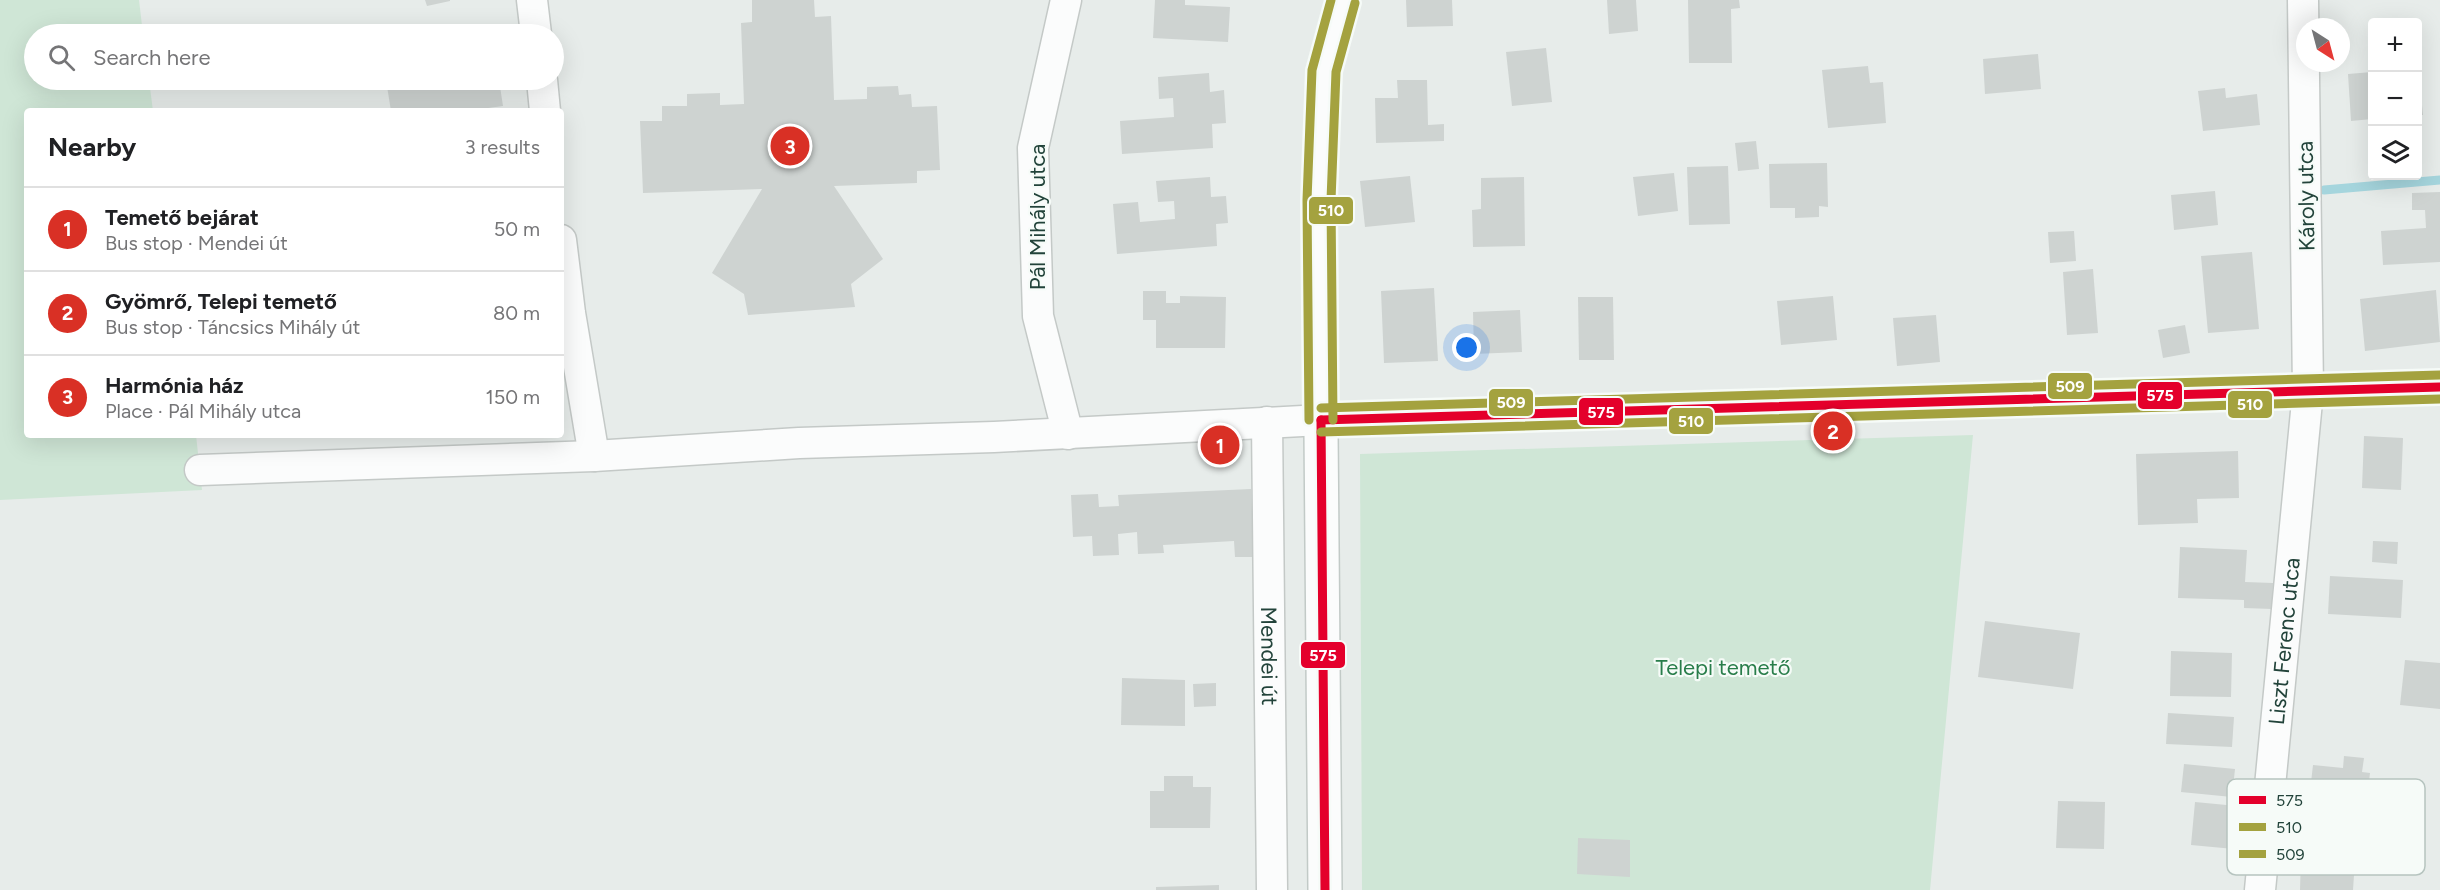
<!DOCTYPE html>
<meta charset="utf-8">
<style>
body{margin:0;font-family:Figtree,sans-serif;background:#f2f2f2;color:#202124}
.controls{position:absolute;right:18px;top:18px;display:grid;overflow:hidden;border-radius:6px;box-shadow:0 6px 24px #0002}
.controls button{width:54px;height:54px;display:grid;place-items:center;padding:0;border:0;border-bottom:2px solid #e0e0e0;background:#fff;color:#202124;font:30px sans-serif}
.compass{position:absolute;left:2296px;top:18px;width:54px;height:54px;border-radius:50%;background:#fff;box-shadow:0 6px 24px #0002;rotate:144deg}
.you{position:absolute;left:1467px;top:348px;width:21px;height:21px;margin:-15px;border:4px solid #fff;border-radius:50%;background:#1a73e8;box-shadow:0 0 0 9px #1a73e833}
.badge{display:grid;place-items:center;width:39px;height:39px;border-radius:50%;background:#d93025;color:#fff;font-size:20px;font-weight:700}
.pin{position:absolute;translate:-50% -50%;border:3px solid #fff;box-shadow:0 2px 6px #0006}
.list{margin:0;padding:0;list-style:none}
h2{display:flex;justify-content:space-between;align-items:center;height:78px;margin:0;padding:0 24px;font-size:26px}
h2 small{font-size:20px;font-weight:400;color:#757577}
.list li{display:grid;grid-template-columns:39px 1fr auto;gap:18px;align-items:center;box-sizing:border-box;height:84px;padding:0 24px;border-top:2px solid #e0e0e0}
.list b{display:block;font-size:22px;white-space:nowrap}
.list p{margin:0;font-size:20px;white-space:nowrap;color:#757577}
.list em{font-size:20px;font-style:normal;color:#757577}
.icon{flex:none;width:33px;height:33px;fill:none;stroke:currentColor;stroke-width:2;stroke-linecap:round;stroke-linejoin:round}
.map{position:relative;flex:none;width:2440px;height:890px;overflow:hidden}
.search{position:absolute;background:#fff;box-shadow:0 6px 24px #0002;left:24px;top:24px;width:540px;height:66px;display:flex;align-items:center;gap:15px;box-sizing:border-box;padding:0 21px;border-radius:33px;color:#757577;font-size:22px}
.panel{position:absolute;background:#fff;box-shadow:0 6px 24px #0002;left:24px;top:108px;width:540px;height:330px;border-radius:6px}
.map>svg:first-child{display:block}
.green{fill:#cfe6d6}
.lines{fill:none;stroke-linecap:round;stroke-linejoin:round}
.stream{stroke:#a5d5dd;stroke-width:9}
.building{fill:#ced3d1}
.street-casing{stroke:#c4c9c7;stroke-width:33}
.secondary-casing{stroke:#c2cac7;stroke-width:36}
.street{stroke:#fbfcfc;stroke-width:30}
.secondary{stroke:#fbfcfc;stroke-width:33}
.bus-1-casing{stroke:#f6fbf8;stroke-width:14}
.bus-2-casing{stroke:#f6fbf8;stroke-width:14}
.bus-3-casing{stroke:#f6fbf8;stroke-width:14}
.bus-1{stroke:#e4002b;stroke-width:9}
.bus-2{stroke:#a4a23f;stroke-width:9}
.bus-3{stroke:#a4a23f;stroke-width:9}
.labels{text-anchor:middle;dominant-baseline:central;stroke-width:4.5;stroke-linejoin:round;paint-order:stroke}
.street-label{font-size:22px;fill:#22433a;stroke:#f6fbf8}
.park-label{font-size:22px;fill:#287d4a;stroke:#f6fbf8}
.key{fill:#f6fbf8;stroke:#b6c4bf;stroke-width:1.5}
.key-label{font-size:16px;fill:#22433a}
.line-badge{stroke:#f6fbf8;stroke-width:2}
.badge-label{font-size:16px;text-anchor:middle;font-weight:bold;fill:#fff}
</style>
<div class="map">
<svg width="2440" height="890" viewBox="0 0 2440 890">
<rect width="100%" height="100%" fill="#e7ecea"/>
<g class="green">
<path d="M0 0H139L143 34H34V80H149L153 111H27V435H196L202 490 0 500Z"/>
<path d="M1973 435 1930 890H1362L1360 454Z"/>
</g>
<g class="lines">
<path class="stream" d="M2324 190 2440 180"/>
</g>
<g class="building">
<path d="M425 0H450V1L427 6Z"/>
<path d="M752 0H814L815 17 831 16 834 100 867 99V87L898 86 899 95 911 94 912 107 937 106 940 170 917 171V183L834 186 883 259 851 284 855 307 748 315 744 294 712 273 762 189 643 193 640 121H662V106H687V94L720 93V105L744 104 741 23 752 22Z"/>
<path d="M1155 0H1185V5L1230 7 1228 42 1153 38Z"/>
<path d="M1406 0H1452L1453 26 1407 27Z"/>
<path d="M1607 0H1636L1638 31 1609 34Z"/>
<path d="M1688 0H1739L1740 8 1731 9 1732 63H1689Z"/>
<path d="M1546 48 1552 102 1512 106 1506 52Z"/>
<path d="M2038 54 2041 89 1985 94 1983 59Z"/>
<path d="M1868 66 1870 83 1883 82 1886 123 1828 128 1822 70Z"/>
<path d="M2418 66 2423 115H2418Z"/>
<path d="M2372 72V119L2351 121 2348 74Z"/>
<path d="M1209 73 1210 92 1224 90 1226 123 1212 124 1213 148 1122 154 1120 121 1174 117 1173 98 1159 99 1158 77Z"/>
<path d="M386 80H499L503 106 466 111H391Z"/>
<path d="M1397 80H1427L1428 125 1444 124V141L1376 143 1375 98H1398Z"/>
<path d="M2225 88 2226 98 2257 94 2260 125 2203 131 2198 91Z"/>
<path d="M1756 141 1759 169 1738 171 1735 143Z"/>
<path d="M1827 163 1828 207 1819 206V217L1795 218V208H1770L1769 164Z"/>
<path d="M1728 166 1730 224 1689 225 1687 167Z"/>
<path d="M1674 173 1678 211 1638 216 1633 177Z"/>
<path d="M1410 176 1415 222 1365 227 1360 181Z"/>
<path d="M1210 177 1211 197 1226 196 1228 223 1216 224 1217 246 1117 254 1113 204 1138 202 1140 222 1175 219 1174 201 1158 202 1156 181Z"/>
<path d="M1524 177 1525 246 1473 247 1472 210 1481 209V178Z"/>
<path d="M2215 191 2218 225 2174 230 2171 195Z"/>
<path d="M2440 192V262L2383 265 2381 231 2426 228 2425 210H2412V193Z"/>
<path d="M2074 231 2076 261 2050 263 2048 232Z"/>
<path d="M2252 252 2259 329 2208 333 2201 256Z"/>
<path d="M2093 269 2098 333 2067 335 2063 272Z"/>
<path d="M1434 288 1438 361 1384 363 1381 291Z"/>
<path d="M2436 290 2440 342 2365 351 2360 299Z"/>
<path d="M1143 291H1166V303H1180V296L1226 297 1225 348H1156V320H1143Z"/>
<path d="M1833 296 1837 340 1781 345 1777 301Z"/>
<path d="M1578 297H1613L1614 360H1579Z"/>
<path d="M1520 310 1522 352 1474 354 1473 312Z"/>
<path d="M1936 315 1940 362 1897 366 1893 318Z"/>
<path d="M2185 325 2190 353 2163 358 2158 330Z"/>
<path d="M2364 436 2403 438 2401 490 2362 488Z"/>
<path d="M2238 451 2239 498 2197 499 2198 523 2138 525 2136 454Z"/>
<path d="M1251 489 1254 557H1235L1234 541 1163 545 1164 553 1138 554 1137 532 1118 534 1119 555 1093 556 1092 536 1073 537 1071 495 1098 494 1099 507 1119 506 1118 495Z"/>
<path d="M2373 541 2398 542 2397 564 2372 562Z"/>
<path d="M2180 547 2247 550 2245 582 2273 583 2272 609 2244 608V600L2178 598Z"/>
<path d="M2330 576 2403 580 2401 618 2328 614Z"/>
<path d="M1985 621 2080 633 2073 689 1978 677Z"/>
<path d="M2171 651 2232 653 2231 697 2170 696Z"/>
<path d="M2405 660 2440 663V709L2400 705Z"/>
<path d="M1122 678 1185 680V726L1121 725Z"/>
<path d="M1216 683V706L1194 707 1193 684Z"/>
<path d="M2168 713 2234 717 2232 747 2166 744Z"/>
<path d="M2344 756 2364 758 2362 772 2370 773 2366 806 2309 800 2313 765 2343 768Z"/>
<path d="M2184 764 2235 769 2232 797 2181 792Z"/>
<path d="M1164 776H1193V787H1211L1210 828H1150V791H1164Z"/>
<path d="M2058 801 2105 802 2104 849 2056 848Z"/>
<path d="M2195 802 2237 806 2234 849 2191 845Z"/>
<path d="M1578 838 1630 840V877L1577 874Z"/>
<path d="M2314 841 2338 843 2337 859 2355 860 2353 890H2300L2301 856 2314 857Z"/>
<path d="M1219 885V890H1156V887Z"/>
</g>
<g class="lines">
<defs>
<g id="street">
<path d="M532 0 536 34"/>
<path d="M1066 0 1033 148 1038 316 1068 434"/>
<path d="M542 80 545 111"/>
<path d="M561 240 570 313 594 456"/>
<path id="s1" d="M1267 422 1272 890"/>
<path d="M200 470 594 456 799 443 994 437 1321 420"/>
<path id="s2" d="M2260 890 2308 391 2303 0"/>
</g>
<g id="secondary">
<path d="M1321 420 2440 387"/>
<path d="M1325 890 1319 200 1324 70 1343 0"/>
</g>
</defs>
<use href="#street" class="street-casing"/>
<use href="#secondary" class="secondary-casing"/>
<use href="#street" class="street"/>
<use href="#secondary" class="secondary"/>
<defs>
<g id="bus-1">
<path d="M1321 420 2440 387"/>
<path d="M1321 420 1325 890"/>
</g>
<g id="bus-2">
<path d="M1333 420 1331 200 1336 72 1355 3"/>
<path d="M1321 432 2440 399"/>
</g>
<g id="bus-3">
<path d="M1321 408 2440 375"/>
<path d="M1309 420 1307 200 1312 70 1331 0"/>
</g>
</defs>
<use href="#bus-1" class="bus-1-casing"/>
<use href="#bus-2" class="bus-2-casing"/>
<use href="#bus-3" class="bus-3-casing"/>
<use href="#bus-1" class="bus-1"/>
<use href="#bus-2" class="bus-2"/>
<use href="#bus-3" class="bus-3"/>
</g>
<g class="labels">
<g class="street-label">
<text transform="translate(2306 196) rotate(-91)">Károly utca</text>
<text transform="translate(1037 217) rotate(-90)">Pál Mihály utca</text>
<text stroke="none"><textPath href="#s2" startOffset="250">Liszt Ferenc utca</textPath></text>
<text stroke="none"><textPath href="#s1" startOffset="234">Mendei út</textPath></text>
</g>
<g class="park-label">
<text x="1723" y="667">Telepi temető</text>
</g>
</g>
<rect x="2227" y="779" width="198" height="96" rx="9" class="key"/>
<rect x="2239" y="796" width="27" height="8" fill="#e4002b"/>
<rect x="2239" y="823" width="27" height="8" fill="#a4a23f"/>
<rect x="2239" y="850" width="27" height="8" fill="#a4a23f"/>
<g class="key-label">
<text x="2276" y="806">575</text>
<text x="2276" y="833">510</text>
<text x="2276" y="860">509</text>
</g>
<g class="line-badge">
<rect x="1308" y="196" width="46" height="29" rx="6" fill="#a4a23f"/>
<rect x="2047" y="372" width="46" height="28" rx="6" fill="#a4a23f"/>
<rect x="2137" y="381" width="46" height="29" rx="6" fill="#e4002b"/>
<rect x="1488" y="388" width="46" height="29" rx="6" fill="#a4a23f"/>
<rect x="2227" y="390" width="46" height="29" rx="6" fill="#a4a23f"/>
<rect x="1578" y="397" width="46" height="29" rx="6" fill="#e4002b"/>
<rect x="1668" y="407" width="46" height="28" rx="6" fill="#a4a23f"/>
<rect x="1300" y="641" width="46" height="28" rx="6" fill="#e4002b"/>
</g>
<g class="badge-label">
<text x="1331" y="216">510</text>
<text x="2070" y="392">509</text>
<text x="2160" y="401">575</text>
<text x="1511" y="408">509</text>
<text x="2250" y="410">510</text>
<text x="1601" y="418">575</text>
<text x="1691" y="427">510</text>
<text x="1323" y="661">575</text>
</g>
</svg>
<div class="controls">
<button>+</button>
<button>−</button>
<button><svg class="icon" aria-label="layers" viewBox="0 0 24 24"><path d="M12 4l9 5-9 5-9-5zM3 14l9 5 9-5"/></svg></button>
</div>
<svg class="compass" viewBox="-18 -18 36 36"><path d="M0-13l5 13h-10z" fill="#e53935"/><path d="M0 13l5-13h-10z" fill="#757577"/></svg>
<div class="you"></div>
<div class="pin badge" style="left:1220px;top:445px">1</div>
<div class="pin badge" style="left:1833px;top:431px">2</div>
<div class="pin badge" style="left:790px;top:146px">3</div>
<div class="search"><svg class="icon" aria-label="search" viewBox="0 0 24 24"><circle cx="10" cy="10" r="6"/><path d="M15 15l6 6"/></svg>Search here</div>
<section class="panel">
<h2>Nearby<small>3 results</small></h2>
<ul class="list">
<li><span class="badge">1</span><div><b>Temető bejárat</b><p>Bus stop · Mendei út</p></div><em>50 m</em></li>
<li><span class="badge">2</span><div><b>Gyömrő, Telepi temető</b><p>Bus stop · Táncsics Mihály út</p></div><em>80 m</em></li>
<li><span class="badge">3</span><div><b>Harmónia ház</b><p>Place · Pál Mihály utca</p></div><em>150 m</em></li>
</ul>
</section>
</div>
